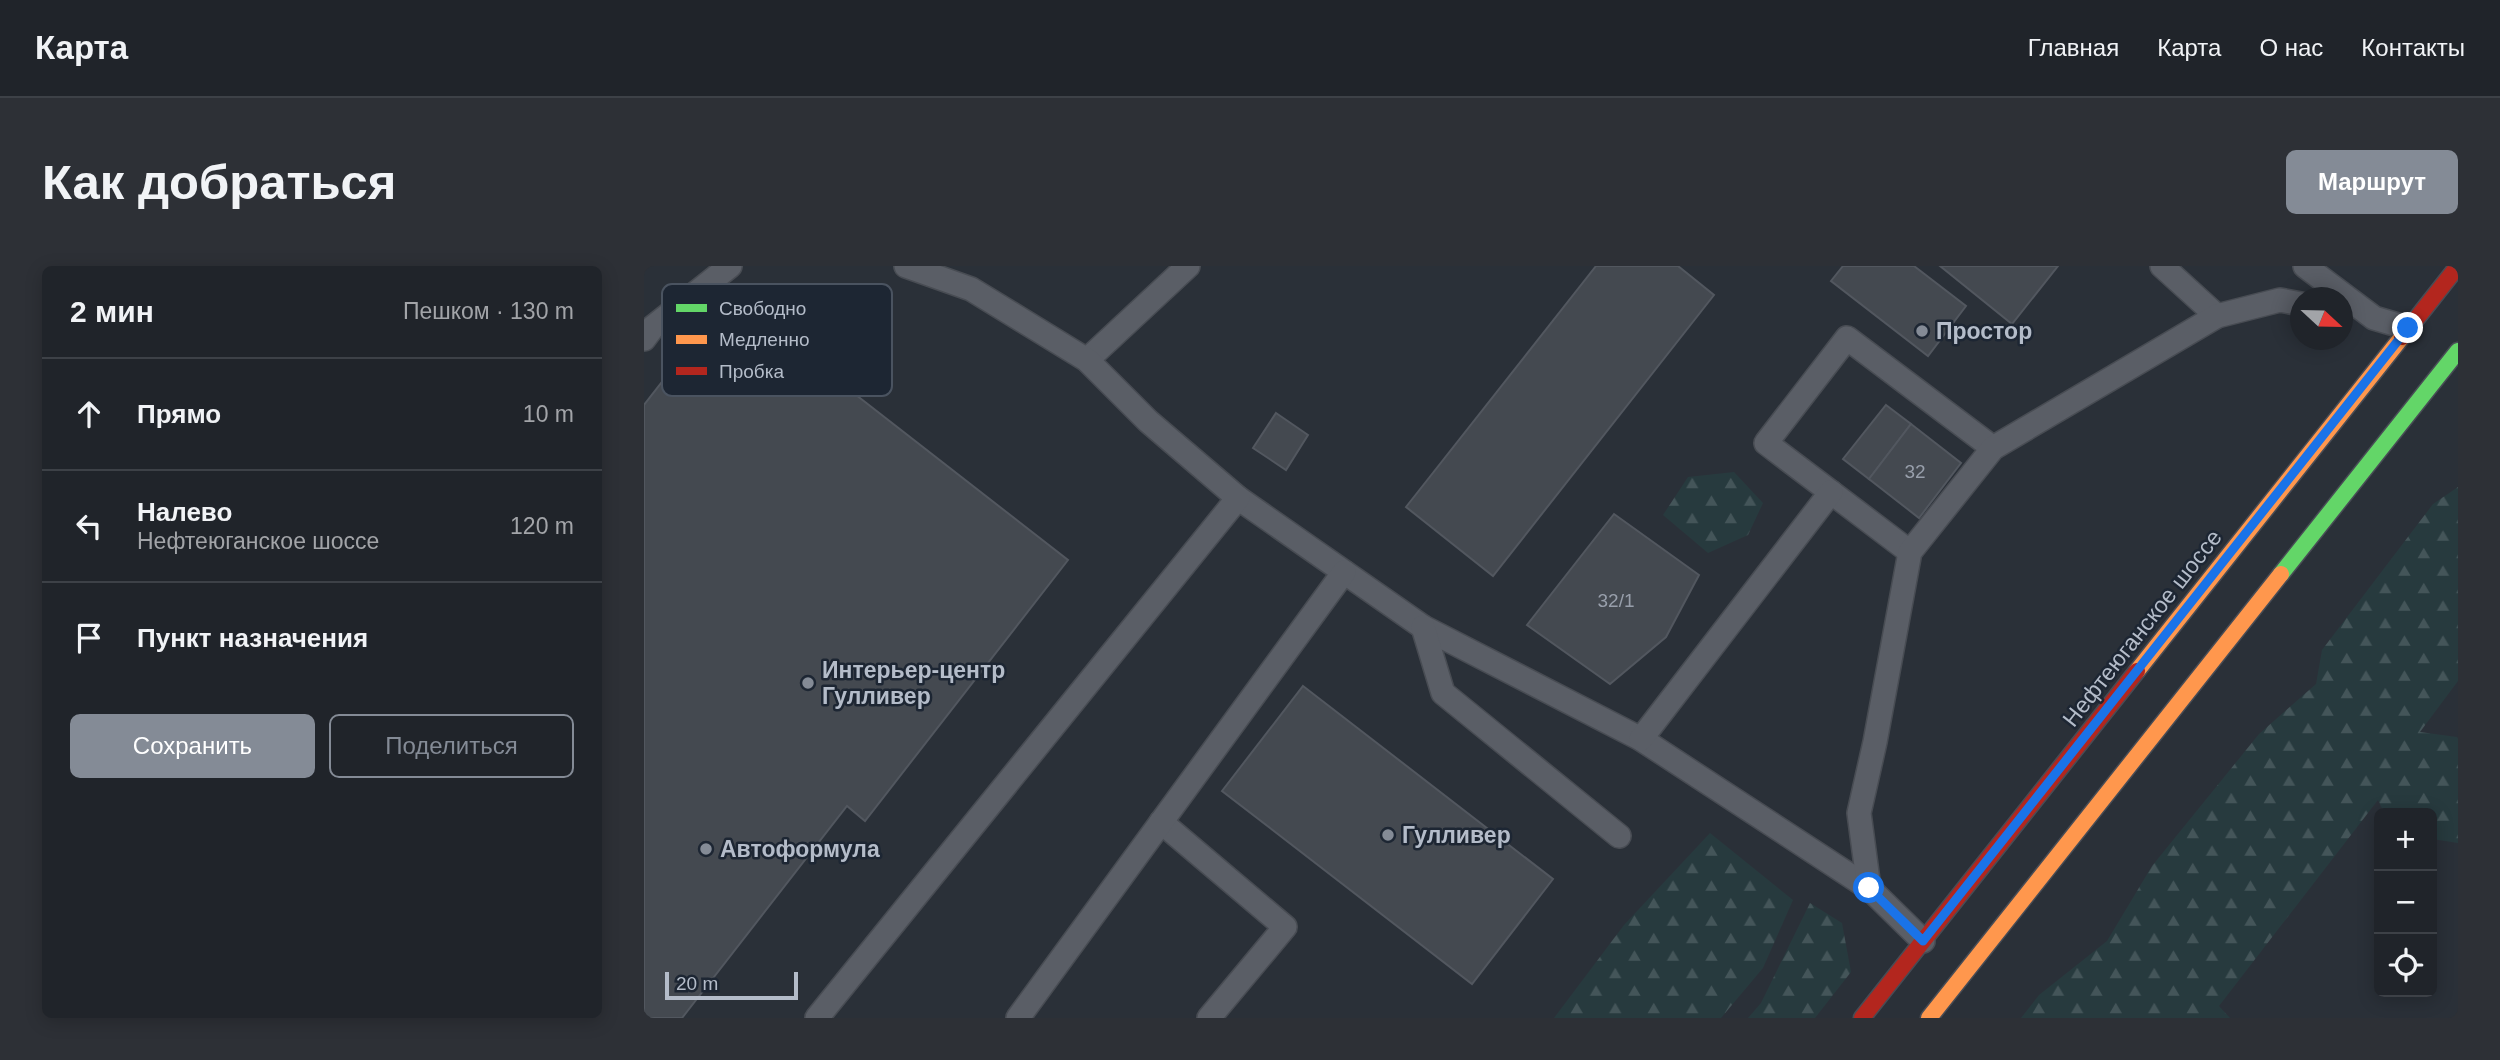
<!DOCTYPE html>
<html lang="ru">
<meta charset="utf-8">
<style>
body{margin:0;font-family:Helvetica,sans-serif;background:#2d3036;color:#f1f3f6}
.controls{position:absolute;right:21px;bottom:21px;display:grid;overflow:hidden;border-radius:10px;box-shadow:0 4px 18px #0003}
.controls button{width:63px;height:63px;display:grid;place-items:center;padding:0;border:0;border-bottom:2px solid #3d4147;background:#20242a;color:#f1f3f6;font:35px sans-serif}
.compass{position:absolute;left:1646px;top:21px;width:63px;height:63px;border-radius:50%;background:#20242a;box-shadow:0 4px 18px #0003;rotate:112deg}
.scale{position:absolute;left:21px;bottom:18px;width:133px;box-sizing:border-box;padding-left:7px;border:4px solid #b4bcc9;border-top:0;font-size:19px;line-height:24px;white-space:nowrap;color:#b4bcc9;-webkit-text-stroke:5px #1d2633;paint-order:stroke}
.stop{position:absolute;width:21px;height:21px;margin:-16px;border:5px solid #1a73e8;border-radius:50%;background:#fff}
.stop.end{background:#1a73e8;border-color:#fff;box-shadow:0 2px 7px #0008}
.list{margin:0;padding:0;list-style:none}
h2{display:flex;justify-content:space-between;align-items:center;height:91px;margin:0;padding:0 28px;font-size:30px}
h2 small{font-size:23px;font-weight:400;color:#a2a4a8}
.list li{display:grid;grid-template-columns:46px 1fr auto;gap:21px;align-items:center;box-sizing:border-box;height:112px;padding:0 28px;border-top:2px solid #3d4147}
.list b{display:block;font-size:26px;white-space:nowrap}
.list p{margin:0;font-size:23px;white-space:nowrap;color:#a2a4a8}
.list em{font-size:23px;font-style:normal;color:#a2a4a8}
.actions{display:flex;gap:14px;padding:21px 28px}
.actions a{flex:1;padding:16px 0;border:2px solid #848b96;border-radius:10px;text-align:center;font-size:24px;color:#848b96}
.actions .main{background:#848b96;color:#fff}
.icon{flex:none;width:38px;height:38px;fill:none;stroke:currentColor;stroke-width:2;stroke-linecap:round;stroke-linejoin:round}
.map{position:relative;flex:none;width:1814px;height:752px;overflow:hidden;border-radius:10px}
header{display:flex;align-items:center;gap:42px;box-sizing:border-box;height:98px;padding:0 35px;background:#20242a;border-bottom:2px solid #3d4147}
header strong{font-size:33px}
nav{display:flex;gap:38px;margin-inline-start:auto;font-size:24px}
.intro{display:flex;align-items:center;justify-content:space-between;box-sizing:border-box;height:168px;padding:0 42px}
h1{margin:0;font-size:49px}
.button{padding:18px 32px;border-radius:10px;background:#848b96;color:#fff;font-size:24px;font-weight:700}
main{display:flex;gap:42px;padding:0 42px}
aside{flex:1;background:#20242a;border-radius:10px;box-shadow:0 4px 18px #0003}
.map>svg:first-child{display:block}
.forest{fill:url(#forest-firs)}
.building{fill:#444950;stroke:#52575f;stroke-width:2}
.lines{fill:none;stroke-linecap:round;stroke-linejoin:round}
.lane-casing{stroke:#484c53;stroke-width:26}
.fast-casing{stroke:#484c55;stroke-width:19}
.slow-casing{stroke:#484c55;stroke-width:19}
.jam-casing{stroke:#484c55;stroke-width:19}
.lane{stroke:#5a5e66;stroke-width:23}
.fast{stroke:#63d668;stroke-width:16}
.slow{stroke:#ff974d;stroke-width:16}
.jam{stroke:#b3261e;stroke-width:16}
.route{stroke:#1a73e8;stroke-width:9}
.poi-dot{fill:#848b96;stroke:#1d2633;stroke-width:2.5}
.labels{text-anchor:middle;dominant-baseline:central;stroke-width:5;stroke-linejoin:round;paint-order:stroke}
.number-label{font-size:19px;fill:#989fab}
.poi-label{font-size:23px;font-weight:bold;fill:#b4bcc9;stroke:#1d2633;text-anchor:start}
.street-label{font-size:23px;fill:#b4bcc9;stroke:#1d2633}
.key{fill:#1d2633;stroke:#4a5360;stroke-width:2}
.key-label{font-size:19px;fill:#b4bcc9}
</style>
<header>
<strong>Карта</strong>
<nav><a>Главная</a><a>Карта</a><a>О нас</a><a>Контакты</a></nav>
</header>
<div class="intro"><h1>Как добраться</h1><a class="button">Маршрут</a></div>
<main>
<aside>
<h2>2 мин<small>Пешком · 130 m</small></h2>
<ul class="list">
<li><svg class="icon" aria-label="ahead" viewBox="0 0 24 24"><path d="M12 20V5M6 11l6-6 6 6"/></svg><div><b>Прямо</b></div><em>10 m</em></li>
<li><svg class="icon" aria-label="left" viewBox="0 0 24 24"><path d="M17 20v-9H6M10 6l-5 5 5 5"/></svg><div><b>Налево</b><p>Нефтеюганское шоссе</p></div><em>120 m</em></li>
<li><svg class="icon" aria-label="arrive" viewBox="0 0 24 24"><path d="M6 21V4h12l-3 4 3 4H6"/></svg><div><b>Пункт назначения</b></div></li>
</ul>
<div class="actions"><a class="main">Сохранить</a><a>Поделиться</a></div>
</aside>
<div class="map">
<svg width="1814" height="752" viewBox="0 0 1814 752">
<defs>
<pattern id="forest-firs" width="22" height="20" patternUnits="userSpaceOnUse" patternTransform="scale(1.75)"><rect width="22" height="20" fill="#273a3e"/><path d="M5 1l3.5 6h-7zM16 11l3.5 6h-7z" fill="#445559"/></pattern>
</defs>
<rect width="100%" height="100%" fill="#2a3038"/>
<g class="forest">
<path d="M1090 206 1119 237 1104 269 1064 287 1019 249 1044 211Z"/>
<path d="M1814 221V415L1776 466 1813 471 1814 473V577L1788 573V547H1740L1734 534 1575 740 1586 752H1377L1395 729 1463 675 1508 600 1615 468 1672 418 1678 384 1789 238Z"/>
<path d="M1066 567 1149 634 1119 702 1077 752H910L980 659Z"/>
<path d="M1166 637 1198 657 1207 706 1171 752H1104L1117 737Z"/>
</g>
<g class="building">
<path d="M952 0H1034L1070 29 849 310 762 241Z"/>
<path d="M1199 0H1270L1322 40 1284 90 1187 15Z"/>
<path d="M1296 0H1414L1368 58Z"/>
<path d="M85 30 424 294 221 555 203 540 38 752H0V139Z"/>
<path d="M1242 139 1267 158 1225 213 1199 193Z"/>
<path d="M632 147 664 169 642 204 609 182Z"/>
<path d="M1267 158 1317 197 1275 252 1225 213Z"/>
<path d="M970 248 1055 309 1022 371 966 418 883 359Z"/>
<path d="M659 420 909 613 828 718 578 525Z"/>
</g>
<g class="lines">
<defs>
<g id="lane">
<path d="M1518 0 1573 50"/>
<path d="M1661 0 1730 52 1764 62"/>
<path d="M0 73 9 61 86 0"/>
<path d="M443 94 544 0"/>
<path d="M594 232 779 361 997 473 1225 622"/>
<path d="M1266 286 1122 177 1203 72 1349 182"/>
<path d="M779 361 799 427 975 570"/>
<path d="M997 473 1187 226"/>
<path d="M517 556 641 661 565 752"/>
<path d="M1279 675 1225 622 1215 547 1231 476 1266 286 1349 182 1573 50 1636 34 1657 38"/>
<path d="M173 752 594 232 504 155 443 94 327 23 262 0"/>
<path d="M374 752 700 306"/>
</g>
<path id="fast" d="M1637 308 1814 85"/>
<g id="slow">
<path d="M1493 405 1758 71"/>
<path d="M1285 752 1637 308"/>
</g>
<g id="jam">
<path d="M1758 71 1814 0"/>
<path d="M1218 752 1493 405"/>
</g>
</defs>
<use href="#lane" class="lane-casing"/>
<use href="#fast" class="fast-casing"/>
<use href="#slow" class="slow-casing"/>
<use href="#jam" class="jam-casing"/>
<use href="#lane" class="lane"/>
<use href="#fast" class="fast"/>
<use href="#slow" class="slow"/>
<use href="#jam" class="jam"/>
</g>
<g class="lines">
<path class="route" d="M1225 622 1279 675 1764 62"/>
</g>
<g class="poi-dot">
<circle cx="1278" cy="65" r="7"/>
<circle cx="164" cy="417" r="7"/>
<circle cx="744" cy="569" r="7"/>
<circle cx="62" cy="583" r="7"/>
</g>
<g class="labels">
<g class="number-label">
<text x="1271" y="205">32</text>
<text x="972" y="334">32/1</text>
</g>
<g class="poi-label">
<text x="1292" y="65">Простор</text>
<text x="178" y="404">Интерьер-центр<tspan x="178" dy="26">Гулливер</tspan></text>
<text x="758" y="569">Гулливер</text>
<text x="76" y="583">Автоформула</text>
</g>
<g class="street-label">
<text transform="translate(1498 362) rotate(-52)">Нефтеюганское шоссе</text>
</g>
</g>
<rect x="18" y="18" width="230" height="112" rx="10" class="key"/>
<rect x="32" y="38" width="31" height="8" fill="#63d668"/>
<rect x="32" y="69" width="31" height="9" fill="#ff974d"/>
<rect x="32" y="101" width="31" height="8" fill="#b3261e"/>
<g class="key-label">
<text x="75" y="49">Свободно</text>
<text x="75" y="80">Медленно</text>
<text x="75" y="112">Пробка</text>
</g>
</svg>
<div class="controls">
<button>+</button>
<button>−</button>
<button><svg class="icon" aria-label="locate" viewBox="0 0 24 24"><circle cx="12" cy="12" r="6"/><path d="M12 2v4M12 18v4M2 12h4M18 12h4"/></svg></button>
</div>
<svg class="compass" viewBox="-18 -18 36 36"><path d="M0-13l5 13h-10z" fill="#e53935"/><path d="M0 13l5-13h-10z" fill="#a2a4a8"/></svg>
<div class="scale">20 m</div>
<div class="stop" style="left:1225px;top:622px"></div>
<div class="stop end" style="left:1764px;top:62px"></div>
</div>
</main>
